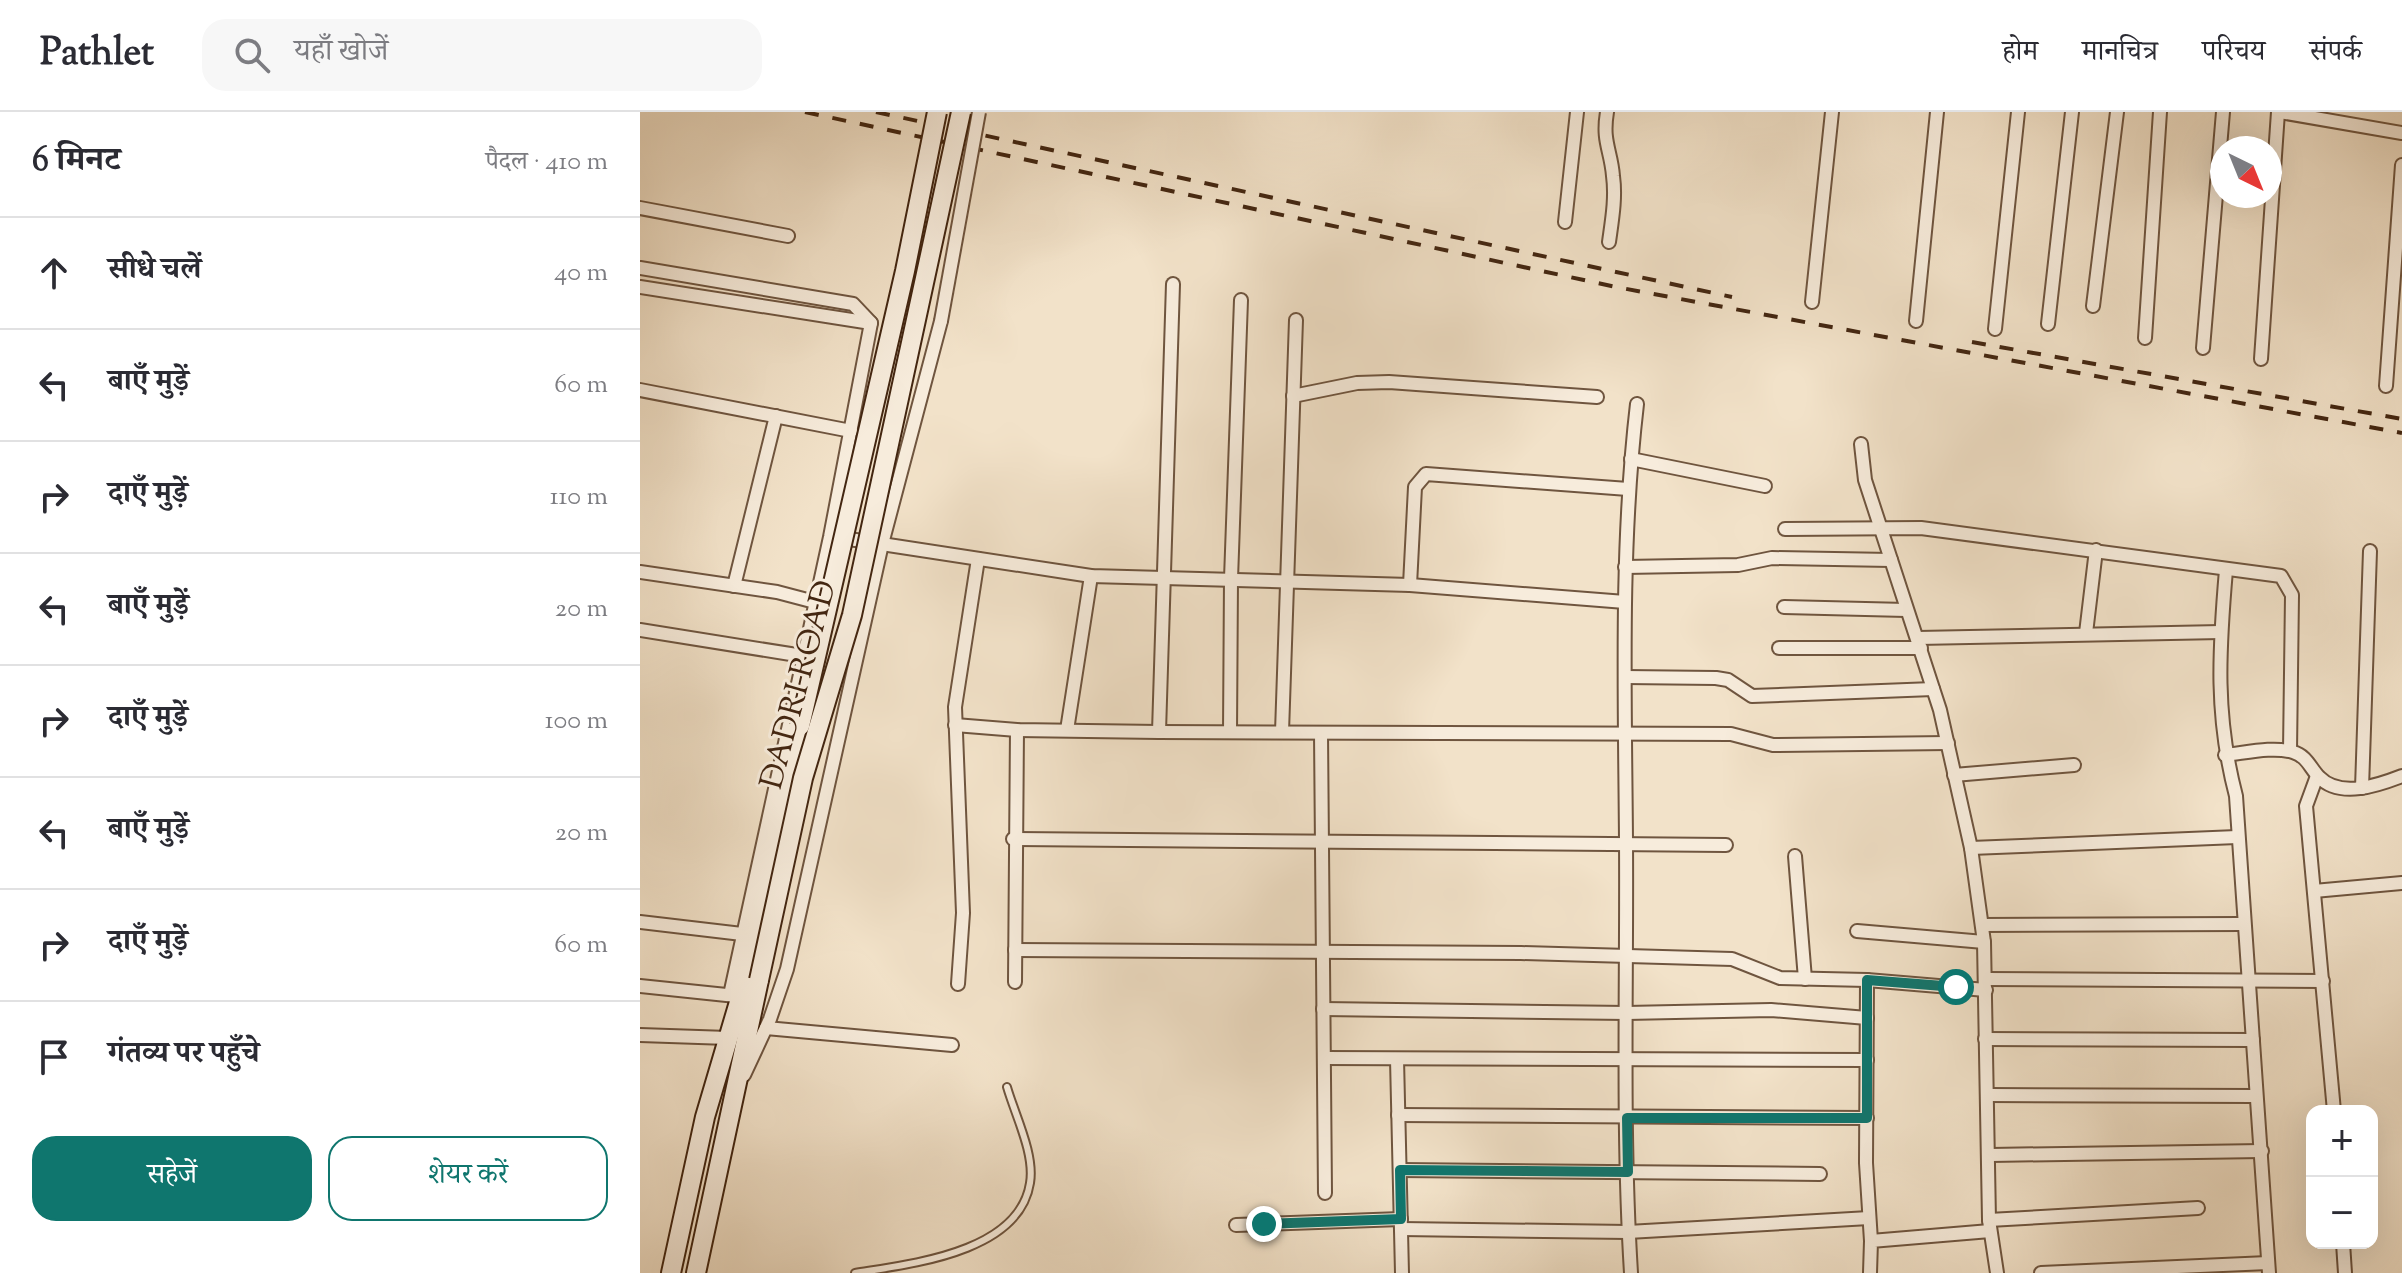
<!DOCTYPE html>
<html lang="hi">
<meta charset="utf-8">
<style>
body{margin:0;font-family:"Sorts Mill Goudy","Noto Serif Devanagari",serif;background:#f7f7f7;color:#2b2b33}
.controls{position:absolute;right:24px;bottom:24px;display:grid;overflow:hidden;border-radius:16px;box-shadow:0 8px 32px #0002}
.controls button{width:72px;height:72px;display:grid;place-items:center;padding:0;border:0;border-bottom:2px solid #e1e1e2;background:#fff;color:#2b2b33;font:40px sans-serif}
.compass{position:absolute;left:1570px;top:24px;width:72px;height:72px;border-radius:50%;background:#fff;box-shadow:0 8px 32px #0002;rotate:137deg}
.stop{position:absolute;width:24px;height:24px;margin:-18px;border:6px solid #0f766e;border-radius:50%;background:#fff}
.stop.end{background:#0f766e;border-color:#fff;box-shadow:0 2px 8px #0008}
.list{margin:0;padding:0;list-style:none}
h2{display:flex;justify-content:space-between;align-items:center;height:104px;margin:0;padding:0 32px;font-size:34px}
h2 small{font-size:26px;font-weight:400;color:#7c7c81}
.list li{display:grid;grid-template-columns:52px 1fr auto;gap:24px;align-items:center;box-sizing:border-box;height:112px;padding:0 32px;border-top:2px solid #e1e1e2}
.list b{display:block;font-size:30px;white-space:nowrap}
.list em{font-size:26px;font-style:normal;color:#7c7c81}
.actions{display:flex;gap:16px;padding:24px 32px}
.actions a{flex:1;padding:18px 0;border:2px solid #0f766e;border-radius:24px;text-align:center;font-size:28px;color:#0f766e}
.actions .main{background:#0f766e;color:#fff}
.icon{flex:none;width:44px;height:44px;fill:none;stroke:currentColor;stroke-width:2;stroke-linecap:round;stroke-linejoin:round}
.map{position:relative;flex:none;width:1762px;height:1161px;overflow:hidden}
header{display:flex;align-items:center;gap:48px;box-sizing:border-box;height:112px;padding:0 40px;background:#fff;border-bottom:2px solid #e1e1e2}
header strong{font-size:38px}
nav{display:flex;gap:44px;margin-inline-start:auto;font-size:28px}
.search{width:560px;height:72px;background:#f7f7f7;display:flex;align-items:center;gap:20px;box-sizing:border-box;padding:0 28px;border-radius:24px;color:#7c7c81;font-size:30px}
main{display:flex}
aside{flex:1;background:#fff}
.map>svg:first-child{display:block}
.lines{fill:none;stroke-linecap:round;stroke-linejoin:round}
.lane-casing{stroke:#6f553f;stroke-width:10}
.street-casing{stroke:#6f553f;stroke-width:16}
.secondary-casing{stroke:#432611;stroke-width:22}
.lane{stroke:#f7ecdc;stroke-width:6}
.street{stroke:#f7ecdc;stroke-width:12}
.secondary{stroke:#f7ecdc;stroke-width:18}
.rail{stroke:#432611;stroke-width:4;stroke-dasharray:14 14;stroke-linecap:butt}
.street-bridge-casing{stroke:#6f553f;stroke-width:16;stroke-linecap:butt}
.secondary-bridge-casing{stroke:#432611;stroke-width:22;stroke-linecap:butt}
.street-bridge{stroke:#f7ecdc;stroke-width:12}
.secondary-bridge{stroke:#f7ecdc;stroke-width:18}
.route{stroke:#0f766e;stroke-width:10}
.labels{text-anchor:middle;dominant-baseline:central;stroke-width:6;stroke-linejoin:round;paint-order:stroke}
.street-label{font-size:32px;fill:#432611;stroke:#f7ecdc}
</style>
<header>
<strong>Pathlet</strong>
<div class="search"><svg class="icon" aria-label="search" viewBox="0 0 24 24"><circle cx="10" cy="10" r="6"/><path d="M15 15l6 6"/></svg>यहाँ खोजें</div>
<nav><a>होम</a><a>मानचित्र</a><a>परिचय</a><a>संपर्क</a></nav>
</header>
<main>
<aside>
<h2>6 मिनट<small>पैदल · 410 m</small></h2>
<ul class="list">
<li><svg class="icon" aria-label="ahead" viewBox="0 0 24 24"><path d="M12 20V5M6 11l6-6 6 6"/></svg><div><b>सीधे चलें</b></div><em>40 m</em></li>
<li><svg class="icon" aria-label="left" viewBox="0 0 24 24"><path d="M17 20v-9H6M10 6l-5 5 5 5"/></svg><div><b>बाएँ मुड़ें</b></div><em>60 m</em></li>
<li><svg class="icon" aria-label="right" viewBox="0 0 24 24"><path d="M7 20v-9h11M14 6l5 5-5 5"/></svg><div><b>दाएँ मुड़ें</b></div><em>110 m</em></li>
<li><svg class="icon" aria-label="left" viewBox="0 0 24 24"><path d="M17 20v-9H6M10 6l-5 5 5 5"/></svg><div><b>बाएँ मुड़ें</b></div><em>20 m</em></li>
<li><svg class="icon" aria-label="right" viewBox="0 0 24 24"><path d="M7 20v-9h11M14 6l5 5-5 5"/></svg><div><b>दाएँ मुड़ें</b></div><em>100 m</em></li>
<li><svg class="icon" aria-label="left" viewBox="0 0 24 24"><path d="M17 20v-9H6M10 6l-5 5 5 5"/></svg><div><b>बाएँ मुड़ें</b></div><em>20 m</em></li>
<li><svg class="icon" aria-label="right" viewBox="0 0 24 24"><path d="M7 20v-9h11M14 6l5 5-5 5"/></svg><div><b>दाएँ मुड़ें</b></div><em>60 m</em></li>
<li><svg class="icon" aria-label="arrive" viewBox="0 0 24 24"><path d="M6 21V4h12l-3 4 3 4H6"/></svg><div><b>गंतव्य पर पहुँचे</b></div></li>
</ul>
<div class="actions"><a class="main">सहेजें</a><a>शेयर करें</a></div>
</aside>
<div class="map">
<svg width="1762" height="1161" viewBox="0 0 1762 1161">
<rect width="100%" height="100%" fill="#f2e2c9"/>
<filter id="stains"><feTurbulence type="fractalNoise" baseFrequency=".0025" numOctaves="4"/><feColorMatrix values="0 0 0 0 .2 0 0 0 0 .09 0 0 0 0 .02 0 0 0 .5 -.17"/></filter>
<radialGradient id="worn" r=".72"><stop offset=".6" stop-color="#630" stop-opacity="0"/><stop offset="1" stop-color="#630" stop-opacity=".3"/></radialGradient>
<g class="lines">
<defs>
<path id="lane" d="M215 1161C270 1152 379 1141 390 1071 395 1042 375 1003 367 975"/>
<g id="street">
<path d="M967 0C962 30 971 38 973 64 976 86 972 108 969 130"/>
<path d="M1640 0 1762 21"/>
<path d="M0 96 148 124"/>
<path d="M925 110 937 0"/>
<path d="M0 156 213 192 231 211 190 425 90 883"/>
<path d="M0 175 231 211"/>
<path d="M1172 190 1192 0"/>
<path d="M1453 194 1477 0"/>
<path d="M1276 209 1297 0"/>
<path d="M1408 212 1432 0"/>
<path d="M1355 217 1378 0"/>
<path d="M1505 226 1520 0"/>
<path d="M1563 236 1583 0"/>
<path d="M1621 247 1638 0"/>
<path d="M1746 274 1762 53"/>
<path d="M0 278 211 319"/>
<path d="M653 284 717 271 749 270 957 285"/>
<path d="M1221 332 1225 368 1300 598 1331 736 1344 830 1349 1108 1357 1161"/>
<path d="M991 347 1125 374"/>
<path d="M1145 417 1281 416 1641 464 1652 483 1650 639"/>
<path d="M196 425 451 464 770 473 985 490"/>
<path d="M985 455 1098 453 1132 446 1251 448"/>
<path d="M1586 458C1579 539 1575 604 1596 684L1629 1161"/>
<path d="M0 460 137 480 175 490"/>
<path d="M770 473 775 375 786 362 988 377"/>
<path d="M94 474 136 304"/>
<path d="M1144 495 1266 498"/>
<path d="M0 518 163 544"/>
<path d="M1446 521 1456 438"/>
<path d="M1278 526 1581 520"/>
<path d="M1139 536H1281"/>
<path d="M985 565 1076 566 1088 568 1112 584 1293 577"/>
<path d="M315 613 377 618 519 620 1091 622 1133 633 1308 631"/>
<path d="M427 618 451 464"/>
<path d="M519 620 533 172"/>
<path d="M590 620 591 467 601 188"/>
<path d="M642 620 656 208"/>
<path d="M681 621 685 1081"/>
<path d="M1585 643C1605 641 1633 634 1653 640 1667 644 1670 656 1679 665 1700 687 1739 673 1762 664"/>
<path d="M1314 663 1434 653"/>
<path d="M1677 664 1666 694 1694 999"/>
<path d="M1722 676 1730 439"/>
<path d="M373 727 1086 733"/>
<path d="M1331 736 1597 725"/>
<path d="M1155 744 1165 867"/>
<path d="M1674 779 1762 771"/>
<path d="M0 810 102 822"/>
<path d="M1342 813 1602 812"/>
<path d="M1217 819 1344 830"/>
<path d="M375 838 881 841 1092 847 1140 866 1227 868 1346 878"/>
<path d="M1346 867 1683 869"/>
<path d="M1227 868 1226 1051 1231 1129"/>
<path d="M375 870 377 618"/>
<path d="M318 872 323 801 315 595 338 447"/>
<path d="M0 874 96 884"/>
<path d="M683 897 987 901 1131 898 1227 906"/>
<path d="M126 916 312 933"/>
<path d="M0 923 88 926"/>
<path d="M1345 927 1613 928"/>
<path d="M684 946 1227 948"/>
<path d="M757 947 762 1161"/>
<path d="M104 963 130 907 147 857 242 432 301 209"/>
<path d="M1349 983 1615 984"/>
<path d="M758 1003 1227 1006"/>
<path d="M1351 1043 1622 1039"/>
<path d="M760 1058 1180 1062"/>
<path d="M1349 1108 1558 1096"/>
<path d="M596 1113 761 1107"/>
<path d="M761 1117 988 1120 1229 1106"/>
<path d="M1703 1131 1705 1161"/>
<path d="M991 1161C982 1017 987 873 986 729 985 584 980 437 997 292"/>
<path d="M1230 1161 1231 1129 1350 1119"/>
<path d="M1401 1161 1628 1151"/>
</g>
<g id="secondary">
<path d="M31 1161 65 1005 107 863 160 614"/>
<path d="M56 1161 119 868"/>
</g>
</defs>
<use href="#lane" class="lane-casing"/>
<use href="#street" class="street-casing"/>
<use href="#secondary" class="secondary-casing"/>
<use href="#lane" class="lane"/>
<use href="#street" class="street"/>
<use href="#secondary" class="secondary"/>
<g class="rail">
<path d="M165 0 976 175 1762 321"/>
<path d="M236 0 1092 185"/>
<path d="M1332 230 1762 307"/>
</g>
<defs>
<path id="street-bridge" d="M301 209 339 0"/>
<g id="secondary-bridge">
<path d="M160 614 265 159 297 0"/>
<path d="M119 868 163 666 212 503 321 0"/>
</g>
</defs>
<use href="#street-bridge" class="street-bridge-casing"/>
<use href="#secondary-bridge" class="secondary-bridge-casing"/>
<use href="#street-bridge" class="street-bridge"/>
<use href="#secondary-bridge" class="secondary-bridge"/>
</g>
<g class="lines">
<path class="route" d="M624 1112 761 1107 760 1058 988 1060 987 1006H1227V868L1316 875"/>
</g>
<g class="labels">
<g class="street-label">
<text transform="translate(160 573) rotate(-75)">DADRI ROAD</text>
</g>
</g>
<rect width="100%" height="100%" filter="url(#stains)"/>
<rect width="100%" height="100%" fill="url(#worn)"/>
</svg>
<div class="controls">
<button>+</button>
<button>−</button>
</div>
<svg class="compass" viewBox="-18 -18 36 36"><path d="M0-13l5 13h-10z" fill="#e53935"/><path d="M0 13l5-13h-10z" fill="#7c7c81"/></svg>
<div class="stop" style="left:1316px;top:875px"></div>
<div class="stop end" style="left:624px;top:1112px"></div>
</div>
</main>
